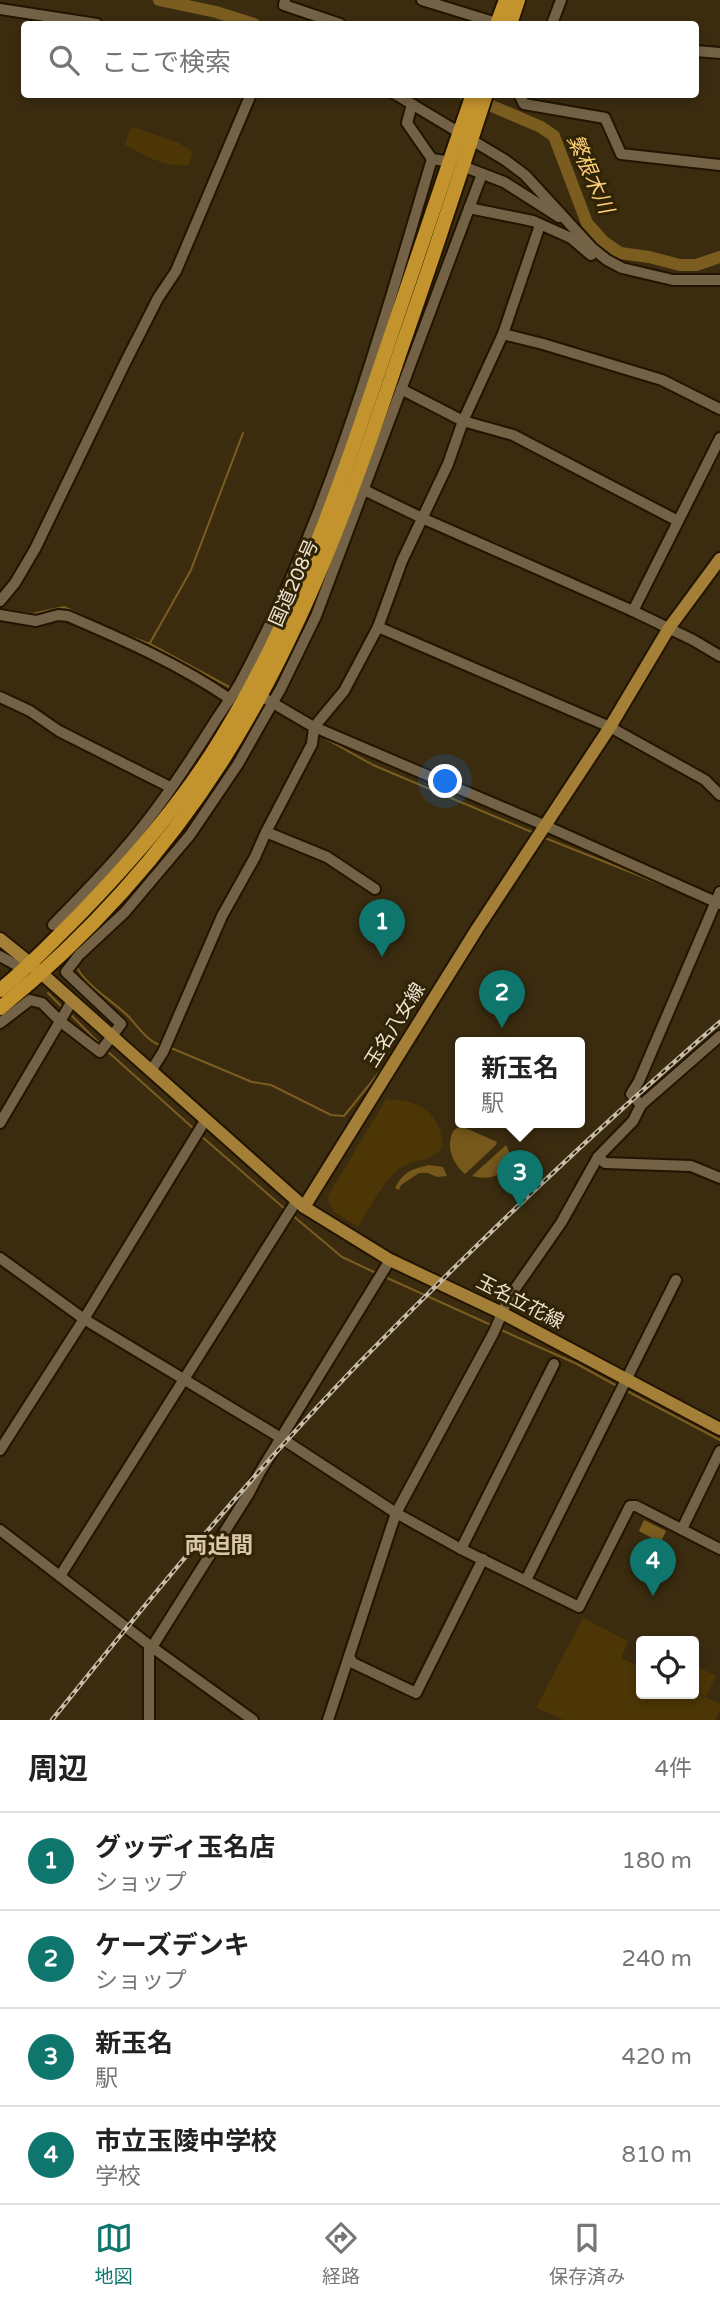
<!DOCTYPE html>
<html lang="ja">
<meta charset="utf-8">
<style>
body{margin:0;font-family:"Varela Round","Noto Sans JP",sans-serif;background:#f2f2f2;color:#222}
.controls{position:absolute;right:21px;bottom:21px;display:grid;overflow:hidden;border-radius:7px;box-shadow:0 4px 10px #0003}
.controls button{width:63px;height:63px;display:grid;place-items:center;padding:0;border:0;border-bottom:2px solid #e0e0e0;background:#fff;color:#222;font:35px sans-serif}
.you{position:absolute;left:446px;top:782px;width:24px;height:24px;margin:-18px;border:5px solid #fff;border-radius:50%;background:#1a73e8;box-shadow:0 0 0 10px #1a73e833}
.badge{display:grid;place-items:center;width:46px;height:46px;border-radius:50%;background:#0f766e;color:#fff;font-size:23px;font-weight:700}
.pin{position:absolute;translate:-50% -58px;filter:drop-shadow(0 2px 4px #0008)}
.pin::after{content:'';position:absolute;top:37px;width:24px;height:21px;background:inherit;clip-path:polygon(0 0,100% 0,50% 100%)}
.popup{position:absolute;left:455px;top:1037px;width:130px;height:91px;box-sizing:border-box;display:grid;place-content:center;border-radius:7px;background:#fff;filter:drop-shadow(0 2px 5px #0005);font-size:23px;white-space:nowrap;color:#767676}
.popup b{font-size:26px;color:#222}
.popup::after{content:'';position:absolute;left:50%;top:100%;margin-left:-14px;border:14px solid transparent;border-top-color:#fff}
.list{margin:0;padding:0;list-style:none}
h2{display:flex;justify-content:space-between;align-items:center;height:91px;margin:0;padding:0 28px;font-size:30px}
h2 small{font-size:23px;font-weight:400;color:#767676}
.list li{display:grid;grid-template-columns:46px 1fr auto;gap:21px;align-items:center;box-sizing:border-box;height:98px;padding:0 28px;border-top:2px solid #e0e0e0}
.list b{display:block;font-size:26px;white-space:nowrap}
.list p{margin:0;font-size:23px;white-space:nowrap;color:#767676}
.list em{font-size:23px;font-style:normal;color:#767676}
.icon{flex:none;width:38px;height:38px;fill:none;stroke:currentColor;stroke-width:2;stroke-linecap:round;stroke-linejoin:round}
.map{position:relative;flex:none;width:720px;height:1720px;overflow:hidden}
.search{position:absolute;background:#fff;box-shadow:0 4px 10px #0003;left:21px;right:21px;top:21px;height:77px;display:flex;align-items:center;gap:18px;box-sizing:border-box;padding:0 24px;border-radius:7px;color:#767676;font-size:26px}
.sheet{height:483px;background:#fff}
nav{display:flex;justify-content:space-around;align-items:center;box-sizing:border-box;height:98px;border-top:2px solid #e0e0e0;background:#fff;font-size:19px;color:#767676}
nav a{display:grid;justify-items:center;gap:4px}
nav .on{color:#0f766e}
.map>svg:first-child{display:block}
.green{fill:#4c3606}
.forest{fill:#76581b}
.water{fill:#7b5d20}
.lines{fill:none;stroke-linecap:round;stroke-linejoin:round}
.stream{stroke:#7b5d20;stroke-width:2}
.river{stroke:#7b5d20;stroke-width:12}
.minor-casing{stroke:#221400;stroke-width:14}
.major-casing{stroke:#221400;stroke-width:16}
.highway-casing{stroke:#221400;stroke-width:18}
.minor{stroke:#736245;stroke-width:10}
.major{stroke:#a37f37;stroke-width:12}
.highway{stroke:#c3932d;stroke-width:14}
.rail-casing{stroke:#c7bdaa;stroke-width:4.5}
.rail{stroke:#312305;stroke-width:2;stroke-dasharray:5;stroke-linecap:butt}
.labels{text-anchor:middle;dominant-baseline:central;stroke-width:6;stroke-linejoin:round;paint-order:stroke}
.street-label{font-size:19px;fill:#ede4d3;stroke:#312305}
.water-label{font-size:21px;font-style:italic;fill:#facc77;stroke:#312305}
.quarter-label{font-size:23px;font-weight:bold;fill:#d8c6a6;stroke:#312305}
</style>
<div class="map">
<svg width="720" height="1720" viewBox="0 0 720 1720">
<rect width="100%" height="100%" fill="#3b2c10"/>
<g class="green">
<path d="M134 127 179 143 193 152 189 165C166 168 145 156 125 145L129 131Z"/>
<path d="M386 1099C419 1099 440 1113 443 1145 435 1163 410 1158 396 1171 380 1187 370 1207 358 1226 345 1218 329 1214 328 1196Z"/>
<path d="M583 1618 628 1641 621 1658 641 1667V1694H694V1692L720 1704V1711L715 1720H564L536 1708Z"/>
<path d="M694 1665 716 1676 706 1696 694 1690Z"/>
</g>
<g class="forest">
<path d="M461 1126 497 1142 496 1145 465 1174C452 1163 445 1145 454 1130Z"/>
<path d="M506 1145 511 1156C507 1175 490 1181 472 1176Z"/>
<path d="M429 1165 443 1167 447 1176 437 1177 428 1173H419L401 1185 399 1190 395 1188C403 1172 412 1169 429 1165Z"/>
</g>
<path class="water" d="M644 1520 666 1531 658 1549 649 1545 652 1538 639 1531Z"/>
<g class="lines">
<g class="stream">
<path d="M0 609 32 614 64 607 108 628"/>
<path d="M117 632 150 644 231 688"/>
<path d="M150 643 191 570 243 433"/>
<path d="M277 712 302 726"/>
<path d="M319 735 373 765 534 833"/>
<path d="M545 838 683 893"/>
<path d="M77 968C89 988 112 1000 129 1017 139 1028 147 1041 162 1046"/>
<path d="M48 993 62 1007"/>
<path d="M69 1013 100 1044"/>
<path d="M171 1048 252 1082 271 1085 331 1115 344 1116 382 1069"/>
<path d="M106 1050 193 1128"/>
<path d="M200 1135 285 1209"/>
<path d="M292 1215 342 1257 376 1273"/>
<path d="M385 1277 491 1325"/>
<path d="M499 1329 577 1364 617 1386"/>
<path d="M625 1390 720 1440"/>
</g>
<g class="river">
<path d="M159 0 216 12 254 24"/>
<path d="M464 94 541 127 554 136 587 223 604 242 620 253 649 257 680 265H696L720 257"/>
</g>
<defs>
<g id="minor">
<path d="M285 0 284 5 340 24"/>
<path d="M422 0 490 21"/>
<path d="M0 9 97 24"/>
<path d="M552 24 561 0"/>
<path d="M696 51 720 53"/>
<path d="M395 94 505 160 525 175 592 248 607 260 622 268 673 280H720"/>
<path d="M519 94 524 104 605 118 621 154 720 165"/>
<path d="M412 104 407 123 432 159 445 161"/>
<path d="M470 169 504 182 559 217"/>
<path d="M469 208 533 221 571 238 591 255"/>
<path d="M503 334 543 344 662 380 720 409"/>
<path d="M401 389 463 421 513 435 678 521"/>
<path d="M360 488 422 518 633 611 693 640 720 656"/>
<path d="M0 601 15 583 35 549 124 365 158 298 176 271 251 94"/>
<path d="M633 611 720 438"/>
<path d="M0 615 36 621 58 615 68 616C124 640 179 664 230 699"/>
<path d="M378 627 610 727 705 780 720 795"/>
<path d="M0 697 30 711 59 731 170 787"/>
<path d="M266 699 312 726 546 826 720 904"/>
<path d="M375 889 327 857 266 832 312 744 314 727 344 691 378 627 402 561 448 464 463 421 503 334 540 225"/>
<path d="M53 925C75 902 97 880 118 856 154 816 185 769 214 723 222 710 232 697 240 683 329 519 379 337 432 159"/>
<path d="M0 956 25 970"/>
<path d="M0 1023 30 1000 42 1003 61 1022 100 1052 121 1024 66 972 79 955 125 912 190 835 238 764 281 688 316 616 482 174"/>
<path d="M151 1071 163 1052 222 916 255 857 266 832"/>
<path d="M641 1105 631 1094 639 1081 720 892"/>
<path d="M0 1123 72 1001"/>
<path d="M598 1157 605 1163 691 1166 720 1178"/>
<path d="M0 1258 84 1319 281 1438 396 1513 461 1549 579 1607 630 1506H636L720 1549"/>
<path d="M0 1450 84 1319 206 1119"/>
<path d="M682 1529 720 1451"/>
<path d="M0 1530 149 1645 253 1720"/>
<path d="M461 1549 554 1364"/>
<path d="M60 1576 297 1200"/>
<path d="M526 1580 676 1280"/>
<path d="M152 1647 249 1493 260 1472 390 1260"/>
<path d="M349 1657 353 1663 416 1693 483 1559"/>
<path d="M149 1720V1645"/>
<path d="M328 1720 396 1513 494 1332 508 1299 561 1223 598 1157 633 1121 641 1105 720 1036"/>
</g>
<g id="major">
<path d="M0 939 31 964 304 1207 390 1260 502 1313 720 1429"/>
<path d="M304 1207 477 929 610 727 669 628 720 559"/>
</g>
<g id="highway">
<path d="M497 24 506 0"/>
<path d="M510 24 518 0"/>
<path d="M0 990C29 967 54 940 80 914 133 859 183 802 222 737 288 630 331 512 371 394 405 295 438 194 473 94"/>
<path d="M0 1008C86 938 162 855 222 761 302 635 352 496 399 355 429 269 458 182 486 94"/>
</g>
</defs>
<use href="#minor" class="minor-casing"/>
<use href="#major" class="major-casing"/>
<use href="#highway" class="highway-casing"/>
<use href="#minor" class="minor"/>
<use href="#major" class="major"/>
<use href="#highway" class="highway"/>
<defs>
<path id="rail" d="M52 1720C150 1598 250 1476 359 1363 475 1245 595 1130 720 1022"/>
</defs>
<use href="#rail" class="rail-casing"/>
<use href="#rail" class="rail"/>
</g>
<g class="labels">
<g class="street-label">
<text transform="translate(294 583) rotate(-66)">国道208号</text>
<text transform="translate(395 1025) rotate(-58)">玉名八女線</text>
<text transform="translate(520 1302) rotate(27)">玉名立花線</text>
</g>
<g class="water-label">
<text transform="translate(590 174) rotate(66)">繁根木川</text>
</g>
<g class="quarter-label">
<text x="219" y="1546">両迫間</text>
</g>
</g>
</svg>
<div class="controls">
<button><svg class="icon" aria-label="locate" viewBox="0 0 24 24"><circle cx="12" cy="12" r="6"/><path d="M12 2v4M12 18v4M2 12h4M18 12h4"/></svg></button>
</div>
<div class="you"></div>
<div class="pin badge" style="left:382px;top:957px">1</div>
<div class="pin badge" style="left:502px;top:1028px">2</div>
<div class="pin badge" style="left:520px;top:1208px">3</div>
<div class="popup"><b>新玉名</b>駅</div>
<div class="pin badge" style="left:653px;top:1596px">4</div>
<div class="search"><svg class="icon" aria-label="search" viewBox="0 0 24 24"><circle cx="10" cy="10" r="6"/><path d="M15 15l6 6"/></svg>ここで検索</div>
</div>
<section class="sheet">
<h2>周辺<small>4件</small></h2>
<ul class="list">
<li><span class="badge">1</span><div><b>グッディ玉名店</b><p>ショップ</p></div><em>180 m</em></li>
<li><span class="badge">2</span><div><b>ケーズデンキ</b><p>ショップ</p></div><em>240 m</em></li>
<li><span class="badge">3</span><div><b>新玉名</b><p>駅</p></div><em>420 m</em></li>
<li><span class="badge">4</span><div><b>市立玉陵中学校</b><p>学校</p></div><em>810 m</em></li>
</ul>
</section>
<nav>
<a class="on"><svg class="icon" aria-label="map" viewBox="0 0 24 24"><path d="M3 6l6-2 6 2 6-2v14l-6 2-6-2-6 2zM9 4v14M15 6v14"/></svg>地図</a>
<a><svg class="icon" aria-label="directions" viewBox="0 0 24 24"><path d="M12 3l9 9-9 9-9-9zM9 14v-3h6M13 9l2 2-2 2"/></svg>経路</a>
<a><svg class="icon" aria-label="saved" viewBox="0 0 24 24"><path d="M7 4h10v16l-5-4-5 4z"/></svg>保存済み</a>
</nav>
